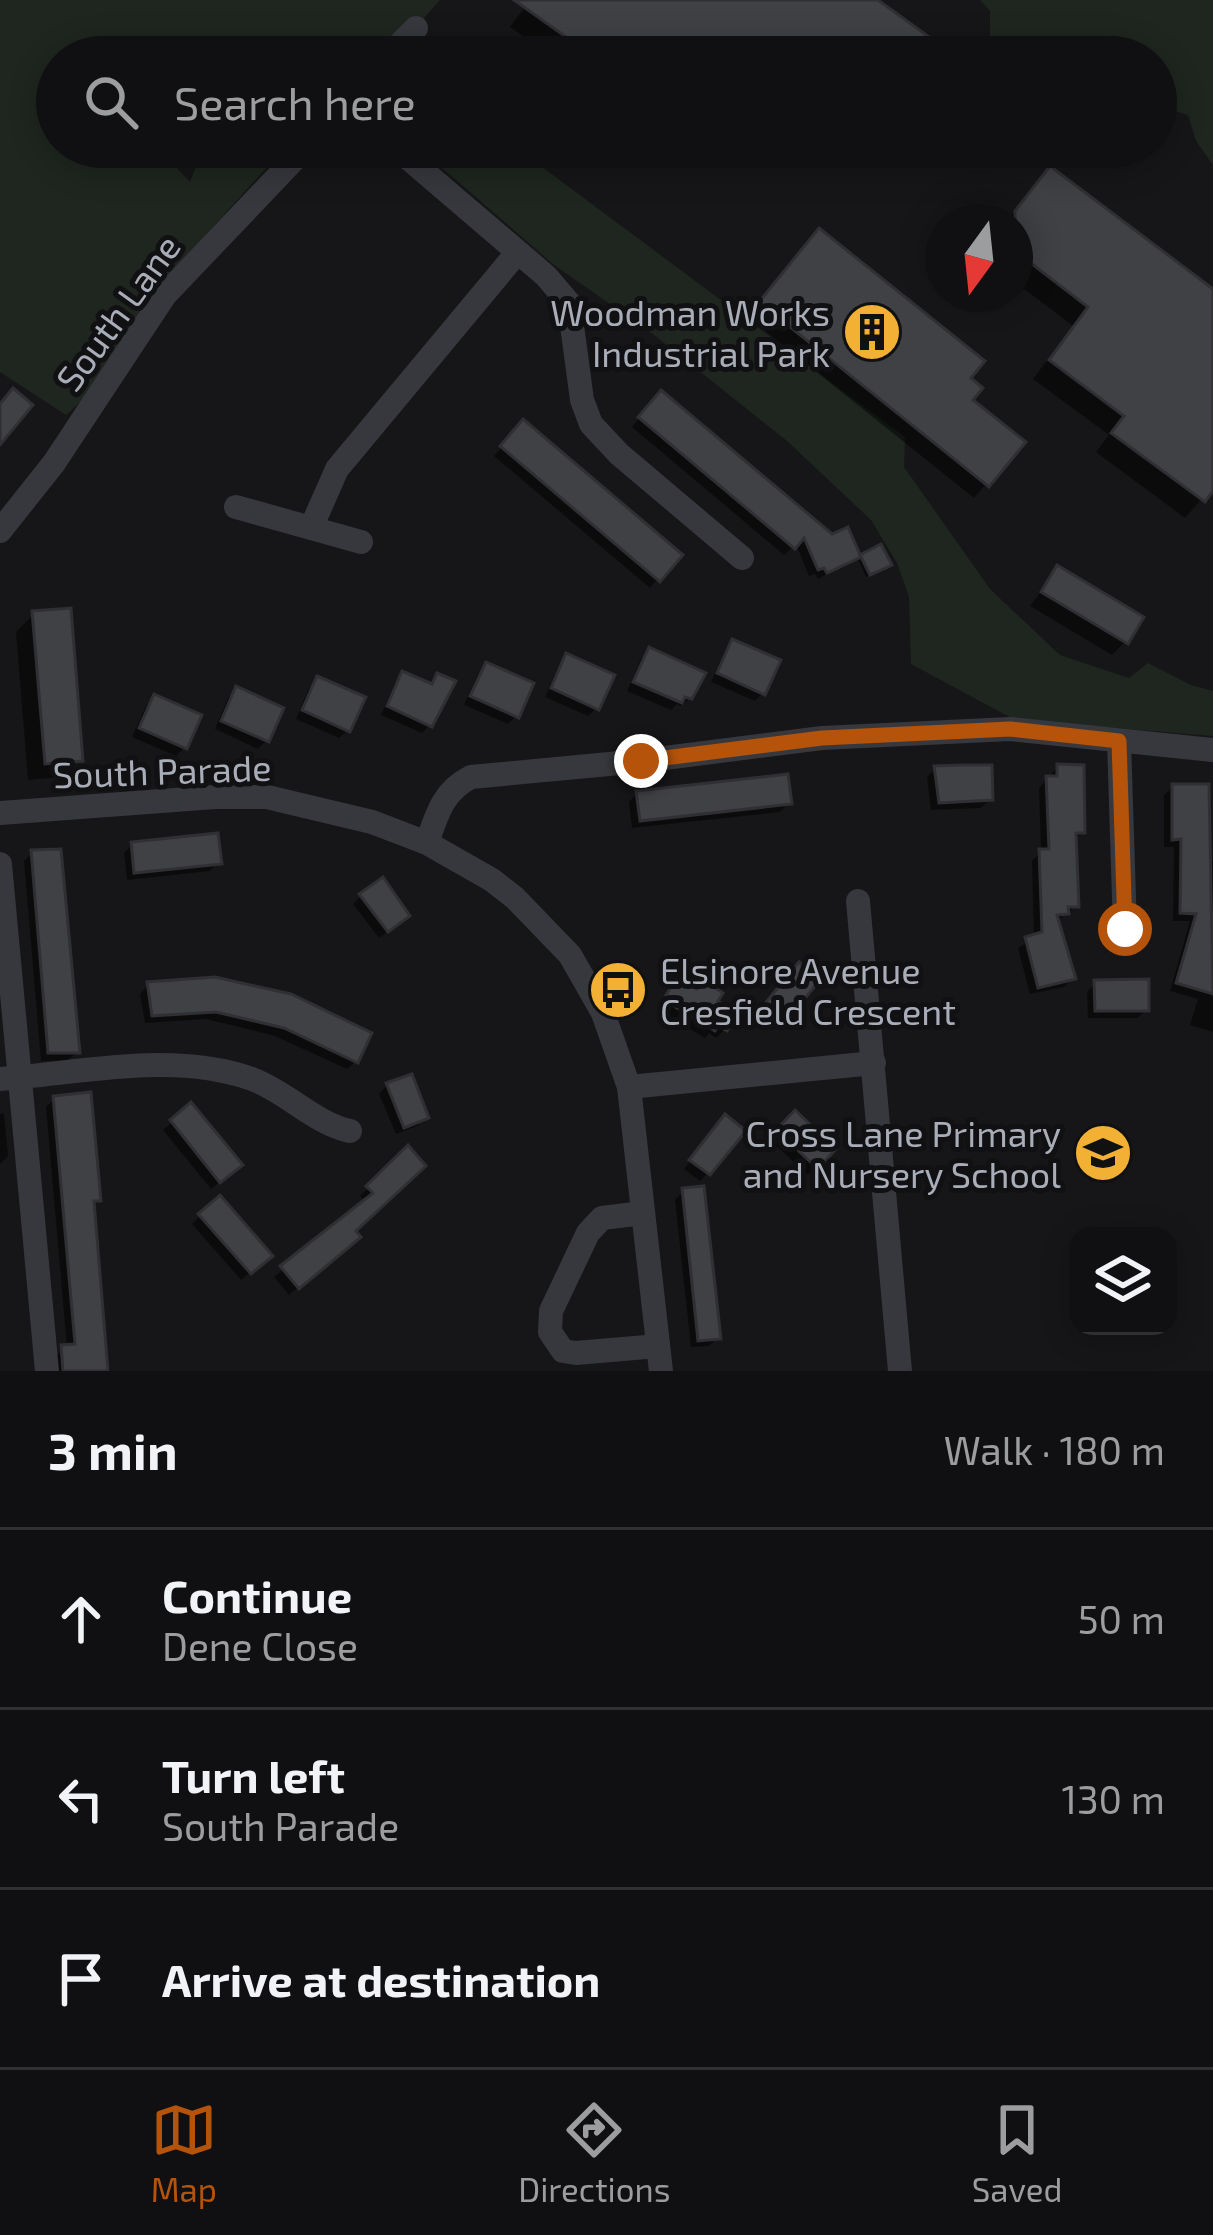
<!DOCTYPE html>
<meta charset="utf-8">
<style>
body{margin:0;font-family:"Exo 2",sans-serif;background:#1e1e20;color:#f1f3f6}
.controls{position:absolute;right:36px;bottom:36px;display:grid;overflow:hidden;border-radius:24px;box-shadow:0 6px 30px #0003}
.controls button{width:108px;height:108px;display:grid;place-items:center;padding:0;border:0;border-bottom:3px solid #303032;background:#101012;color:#f1f3f6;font:60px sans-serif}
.compass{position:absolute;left:925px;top:204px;width:108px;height:108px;border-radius:50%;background:#101012;box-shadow:0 6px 30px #0003;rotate:195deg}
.stop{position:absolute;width:36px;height:36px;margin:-27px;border:9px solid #b45309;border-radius:50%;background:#fff}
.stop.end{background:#b45309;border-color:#fff;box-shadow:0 3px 12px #0008}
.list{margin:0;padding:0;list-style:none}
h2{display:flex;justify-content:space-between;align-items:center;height:156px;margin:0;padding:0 48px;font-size:51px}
h2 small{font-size:39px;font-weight:400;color:#9c9d9f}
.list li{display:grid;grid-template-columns:78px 1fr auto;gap:36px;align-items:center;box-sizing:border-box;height:180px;padding:0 48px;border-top:3px solid #303032}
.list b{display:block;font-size:45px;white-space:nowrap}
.list p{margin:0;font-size:39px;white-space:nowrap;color:#9c9d9f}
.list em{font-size:39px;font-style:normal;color:#9c9d9f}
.icon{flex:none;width:66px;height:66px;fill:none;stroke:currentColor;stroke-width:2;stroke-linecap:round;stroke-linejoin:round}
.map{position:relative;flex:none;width:1213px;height:1371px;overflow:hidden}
.search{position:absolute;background:#101012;box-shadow:0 6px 30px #0003;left:36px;right:36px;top:36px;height:132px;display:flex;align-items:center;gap:30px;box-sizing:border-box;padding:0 42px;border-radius:66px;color:#9c9d9f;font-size:45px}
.sheet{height:696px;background:#101012}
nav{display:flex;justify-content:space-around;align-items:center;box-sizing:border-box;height:168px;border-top:3px solid #303032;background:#101012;font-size:33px;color:#9c9d9f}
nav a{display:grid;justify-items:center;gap:6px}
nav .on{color:#b45309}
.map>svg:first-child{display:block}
.green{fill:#1e261f}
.shadow{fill:#0007}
.building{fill:#404145;stroke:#303034;stroke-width:3}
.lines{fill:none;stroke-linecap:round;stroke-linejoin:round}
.street{stroke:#37383d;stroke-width:24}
.route{stroke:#b45309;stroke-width:15}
.labels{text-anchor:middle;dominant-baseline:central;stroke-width:10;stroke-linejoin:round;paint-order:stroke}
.poi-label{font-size:36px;fill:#a8adb8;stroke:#111113;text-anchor:end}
.street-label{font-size:36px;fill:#a8adb8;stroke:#111113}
</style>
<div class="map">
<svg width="1213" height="1371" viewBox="0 0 1213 1371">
<rect width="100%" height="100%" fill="#161618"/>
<g class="green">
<path d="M0 0H440L389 57H57V147H190L170 161 190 182 203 147H285L177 267 96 388 66 415 0 372Z"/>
<path d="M980 0H1213V165L1196 141 1188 115 1156 105V57H1003L990 37V11Z"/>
<path d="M418 147H490L506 156 522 152 905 437 904 467 990 589 1060 655 1129 678 1148 663 1191 685 1213 691V736L1015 720 911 664 909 597 897 563 871 520 787 441 653 334 554 265Z"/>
</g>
<g class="shadow">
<path d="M530 0H880L877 4 916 57H552L510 27Z"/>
<path d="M1050 170 1213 292V486L1185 518 1096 452 1109 435 1033 379 1073 326 1015 282V222H1006Z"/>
<path d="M807 245 967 379 969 400 1022 442 974 498 748 317Z"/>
<path d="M653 402 831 537 846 531 859 560 862 558 885 568 866 577 857 557 818 579 815 574 809 576 796 544 784 555 632 427Z"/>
<path d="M515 431 679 555 650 588 494 456Z"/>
<path d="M1058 569 1125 642 1112 655 1030 606Z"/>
<path d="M34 614 80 759 62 777 28 780 16 632Z"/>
<path d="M733 643 763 693 755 701 711 682 725 651Z"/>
<path d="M649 651 690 698 681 706 677 704 671 710 627 691 641 659Z"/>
<path d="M567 657 597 708 588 716 545 697 559 665Z"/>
<path d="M486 666 516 716 508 724 464 705 478 674Z"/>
<path d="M403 675 429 686 438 677 430 725 422 733 381 715 395 683Z"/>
<path d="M318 679 348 730 339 738 296 719 309 688Z"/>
<path d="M237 690 267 740 258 749 215 729 228 698Z"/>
<path d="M154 697 184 748 176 756 132 737 146 706Z"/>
<path d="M1058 767 1082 832 1074 840 1076 906 1056 922 1073 978 1064 987 1030 994 1018 948 1034 937 1032 861 1041 851 1039 788Z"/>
<path d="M935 769 990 799 981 808 931 810 927 777Z"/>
<path d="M1173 787 1205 861H1213V1032L1190 1025 1198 999 1170 991 1190 921H1173L1174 847H1164V795Z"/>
<path d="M637 793 789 803 780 812 632 828 629 802Z"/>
<path d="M132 845 218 863 210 871 127 880 124 853Z"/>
<path d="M32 853 77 1052 68 1060 41 1061 24 861Z"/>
<path d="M361 896 398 924 379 938 353 904Z"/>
<path d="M791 975 782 1022 773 1030 756 1016Z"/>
<path d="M215 980 356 1061 347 1069 275 1036 206 1019 145 1023 140 994 148 985Z"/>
<path d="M678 980 714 1002 724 1030 716 1038 709 1033 705 1038 666 1015 669 1010 660 1004Z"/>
<path d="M1096 983 1146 1009 1138 1018H1088L1087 992Z"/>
<path d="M387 1085 426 1118 417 1126 396 1134 379 1094Z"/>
<path d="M54 1099 98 1199 91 1206 105 1371H55L54 1357 67 1348 46 1107Z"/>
<path d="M191 1106 231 1173 211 1189 163 1130Z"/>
<path d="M4 1113 8 1156 0 1164V1114Z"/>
<path d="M795 1114 832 1149 808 1175 770 1140Z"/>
<path d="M717 1126 708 1173 700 1181 684 1169Z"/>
<path d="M408 1149 352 1231 349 1245 289 1295 274 1277 366 1202 360 1196Z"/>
<path d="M683 1191 717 1338 709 1346 691 1347 675 1200Z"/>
<path d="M200 1216 261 1264 241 1280 192 1224Z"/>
</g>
<g class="building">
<path d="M514 0H878L932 39 920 57H594Z"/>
<path d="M1050 166 1213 289V491L1205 502 1111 433 1124 416 1049 360 1088 307 1015 251V211Z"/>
<path d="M819 228 985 361 971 378 983 388 973 400 1026 442 989 487 759 302Z"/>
<path d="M13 388 33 405 0 445V404Z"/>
<path d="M661 390 832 534 848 527 861 557 827 573 824 568 818 570 804 538 795 549 638 417Z"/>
<path d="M523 419 683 555 660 582 500 446Z"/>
<path d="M881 544 892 565 870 575 860 555Z"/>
<path d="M1057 565 1144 617 1128 644 1041 592Z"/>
<path d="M71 608 83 761 45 764 32 611Z"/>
<path d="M732 639 781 660 765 695 717 673Z"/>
<path d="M649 647 706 673 692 699 685 697 682 703 633 682Z"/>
<path d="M566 653 615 675 599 710 551 688Z"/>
<path d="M486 662 534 683 519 718 470 696Z"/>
<path d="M402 671 432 684 437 673 456 681 432 727 387 706Z"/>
<path d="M317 676 366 697 350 732 302 710Z"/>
<path d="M236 686 284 708 269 742 221 721Z"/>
<path d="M154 694 202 715 187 749 139 728Z"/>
<path d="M1057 764 1084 765 1085 833H1076L1079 907H1068L1069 914 1057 915 1076 979 1038 988 1025 937 1042 932 1039 849H1049L1046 776H1057Z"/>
<path d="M962 765H992L993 800 939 803 934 766Z"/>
<path d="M788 774 792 804 640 821 636 791Z"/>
<path d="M1172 784H1209L1213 994 1176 983 1196 914 1180 913 1181 839 1172 840Z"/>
<path d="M218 833 222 864 134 873 131 842Z"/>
<path d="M61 849 80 1053H48L31 850Z"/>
<path d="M383 877 410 916 388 932 359 894Z"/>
<path d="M799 962 820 980 784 1024 762 1007Z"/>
<path d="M678 976 697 989 703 980 723 993 718 1001 738 1013 727 1031 718 1026 715 1031 672 1005 675 1000 666 995Z"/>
<path d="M215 977 291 994 372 1033 358 1063 284 1028 216 1012 152 1016 147 982Z"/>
<path d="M1149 979V1011H1095L1094 980Z"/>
<path d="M412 1074 429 1118 404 1128 386 1083Z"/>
<path d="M91 1092 101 1201H94L108 1371H63L61 1345 75 1344 53 1096Z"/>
<path d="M191 1102 243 1165 220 1183 170 1120Z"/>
<path d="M795 1110 836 1149 818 1169 776 1130Z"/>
<path d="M725 1114 746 1131 710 1175 689 1160Z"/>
<path d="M408 1145 426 1166 356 1231 361 1237 299 1289 280 1266 373 1193 366 1186Z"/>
<path d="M704 1186 721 1339 698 1341 682 1188Z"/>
<path d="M220 1195 273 1256 251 1274 198 1214Z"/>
</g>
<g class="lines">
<g class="street">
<path d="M387 57 416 28"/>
<path d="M395 147 546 276 569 303 582 400 591 424 619 454 742 558"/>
<path d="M236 507 311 528"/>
<path d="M0 531 54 463 165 295 306 147"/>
<path d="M361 542 311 528 337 469 516 254"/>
<path d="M1119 741 1125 929"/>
<path d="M0 813 215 797H267L372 822 427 843 492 880 515 898 570 955 603 1013 629 1087 661 1371"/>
<path d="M427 843C437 814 443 791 471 777L641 761 822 738 1010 729 1213 750"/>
<path d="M0 864 47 1371"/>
<path d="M858 901 900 1371"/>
<path d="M0 1079C82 1073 172 1051 252 1079 287 1092 314 1123 350 1131"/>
<path d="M629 1087 874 1063"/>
<path d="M643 1213 602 1218 588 1233 551 1311 550 1332 563 1351 576 1353 658 1346"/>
</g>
</g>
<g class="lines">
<path class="route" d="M641 761 822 738 1010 729 1119 741 1125 929"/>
</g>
<defs>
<symbol id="building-disc" viewBox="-11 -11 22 22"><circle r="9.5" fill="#f2b134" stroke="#111113"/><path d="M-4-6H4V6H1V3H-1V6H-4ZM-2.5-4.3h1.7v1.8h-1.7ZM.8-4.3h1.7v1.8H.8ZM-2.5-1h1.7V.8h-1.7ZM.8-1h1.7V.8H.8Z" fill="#111"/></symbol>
<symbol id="bus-disc" viewBox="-11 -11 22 22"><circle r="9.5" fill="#f2b134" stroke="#111113"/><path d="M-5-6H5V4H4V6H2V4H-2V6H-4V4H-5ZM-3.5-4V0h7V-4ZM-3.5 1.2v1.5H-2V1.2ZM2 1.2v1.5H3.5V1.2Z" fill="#111"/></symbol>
<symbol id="school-disc" viewBox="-11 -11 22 22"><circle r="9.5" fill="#f2b134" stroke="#111113"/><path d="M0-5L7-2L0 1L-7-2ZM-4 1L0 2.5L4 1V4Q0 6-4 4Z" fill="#111"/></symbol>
</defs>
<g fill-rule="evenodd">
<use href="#building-disc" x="839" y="299" width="66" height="66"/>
<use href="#bus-disc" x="585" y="957" width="66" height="66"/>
<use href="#school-disc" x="1070" y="1120" width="66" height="66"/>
</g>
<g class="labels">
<g class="poi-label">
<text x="830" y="311">Woodman Works<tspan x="830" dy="41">Industrial Park</tspan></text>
<text x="660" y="969" text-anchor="start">Elsinore Avenue<tspan x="660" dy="41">Cresfield Crescent</tspan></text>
<text x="1061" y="1132">Cross Lane Primary<tspan x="1061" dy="41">and Nursery School</tspan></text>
</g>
<g class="street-label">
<text transform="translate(117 312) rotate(-54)">South Lane</text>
<text transform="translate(162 770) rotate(-2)">South Parade</text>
</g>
</g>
</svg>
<div class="controls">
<button><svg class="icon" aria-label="layers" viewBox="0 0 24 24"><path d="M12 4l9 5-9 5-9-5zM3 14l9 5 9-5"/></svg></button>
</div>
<svg class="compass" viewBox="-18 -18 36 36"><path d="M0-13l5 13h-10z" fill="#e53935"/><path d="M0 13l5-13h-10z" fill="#9c9d9f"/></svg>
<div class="stop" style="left:1125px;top:929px"></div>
<div class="stop end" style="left:641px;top:761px"></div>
<div class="search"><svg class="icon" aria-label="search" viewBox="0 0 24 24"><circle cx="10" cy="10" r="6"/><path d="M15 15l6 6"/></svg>Search here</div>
</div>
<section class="sheet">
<h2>3 min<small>Walk · 180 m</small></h2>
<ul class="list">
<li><svg class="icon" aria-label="ahead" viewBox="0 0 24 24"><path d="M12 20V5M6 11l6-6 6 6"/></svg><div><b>Continue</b><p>Dene Close</p></div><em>50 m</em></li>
<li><svg class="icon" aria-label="left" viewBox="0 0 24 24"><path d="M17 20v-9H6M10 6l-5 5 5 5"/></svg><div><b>Turn left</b><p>South Parade</p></div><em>130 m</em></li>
<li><svg class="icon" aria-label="arrive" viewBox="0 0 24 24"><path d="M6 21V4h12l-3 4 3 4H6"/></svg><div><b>Arrive at destination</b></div></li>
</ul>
</section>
<nav>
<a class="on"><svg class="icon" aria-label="map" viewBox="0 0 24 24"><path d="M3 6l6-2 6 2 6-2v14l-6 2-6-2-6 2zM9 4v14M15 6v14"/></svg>Map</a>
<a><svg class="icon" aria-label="directions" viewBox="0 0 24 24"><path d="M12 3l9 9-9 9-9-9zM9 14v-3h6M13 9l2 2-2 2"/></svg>Directions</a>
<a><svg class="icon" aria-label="saved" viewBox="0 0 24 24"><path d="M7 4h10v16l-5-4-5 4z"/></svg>Saved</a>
</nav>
